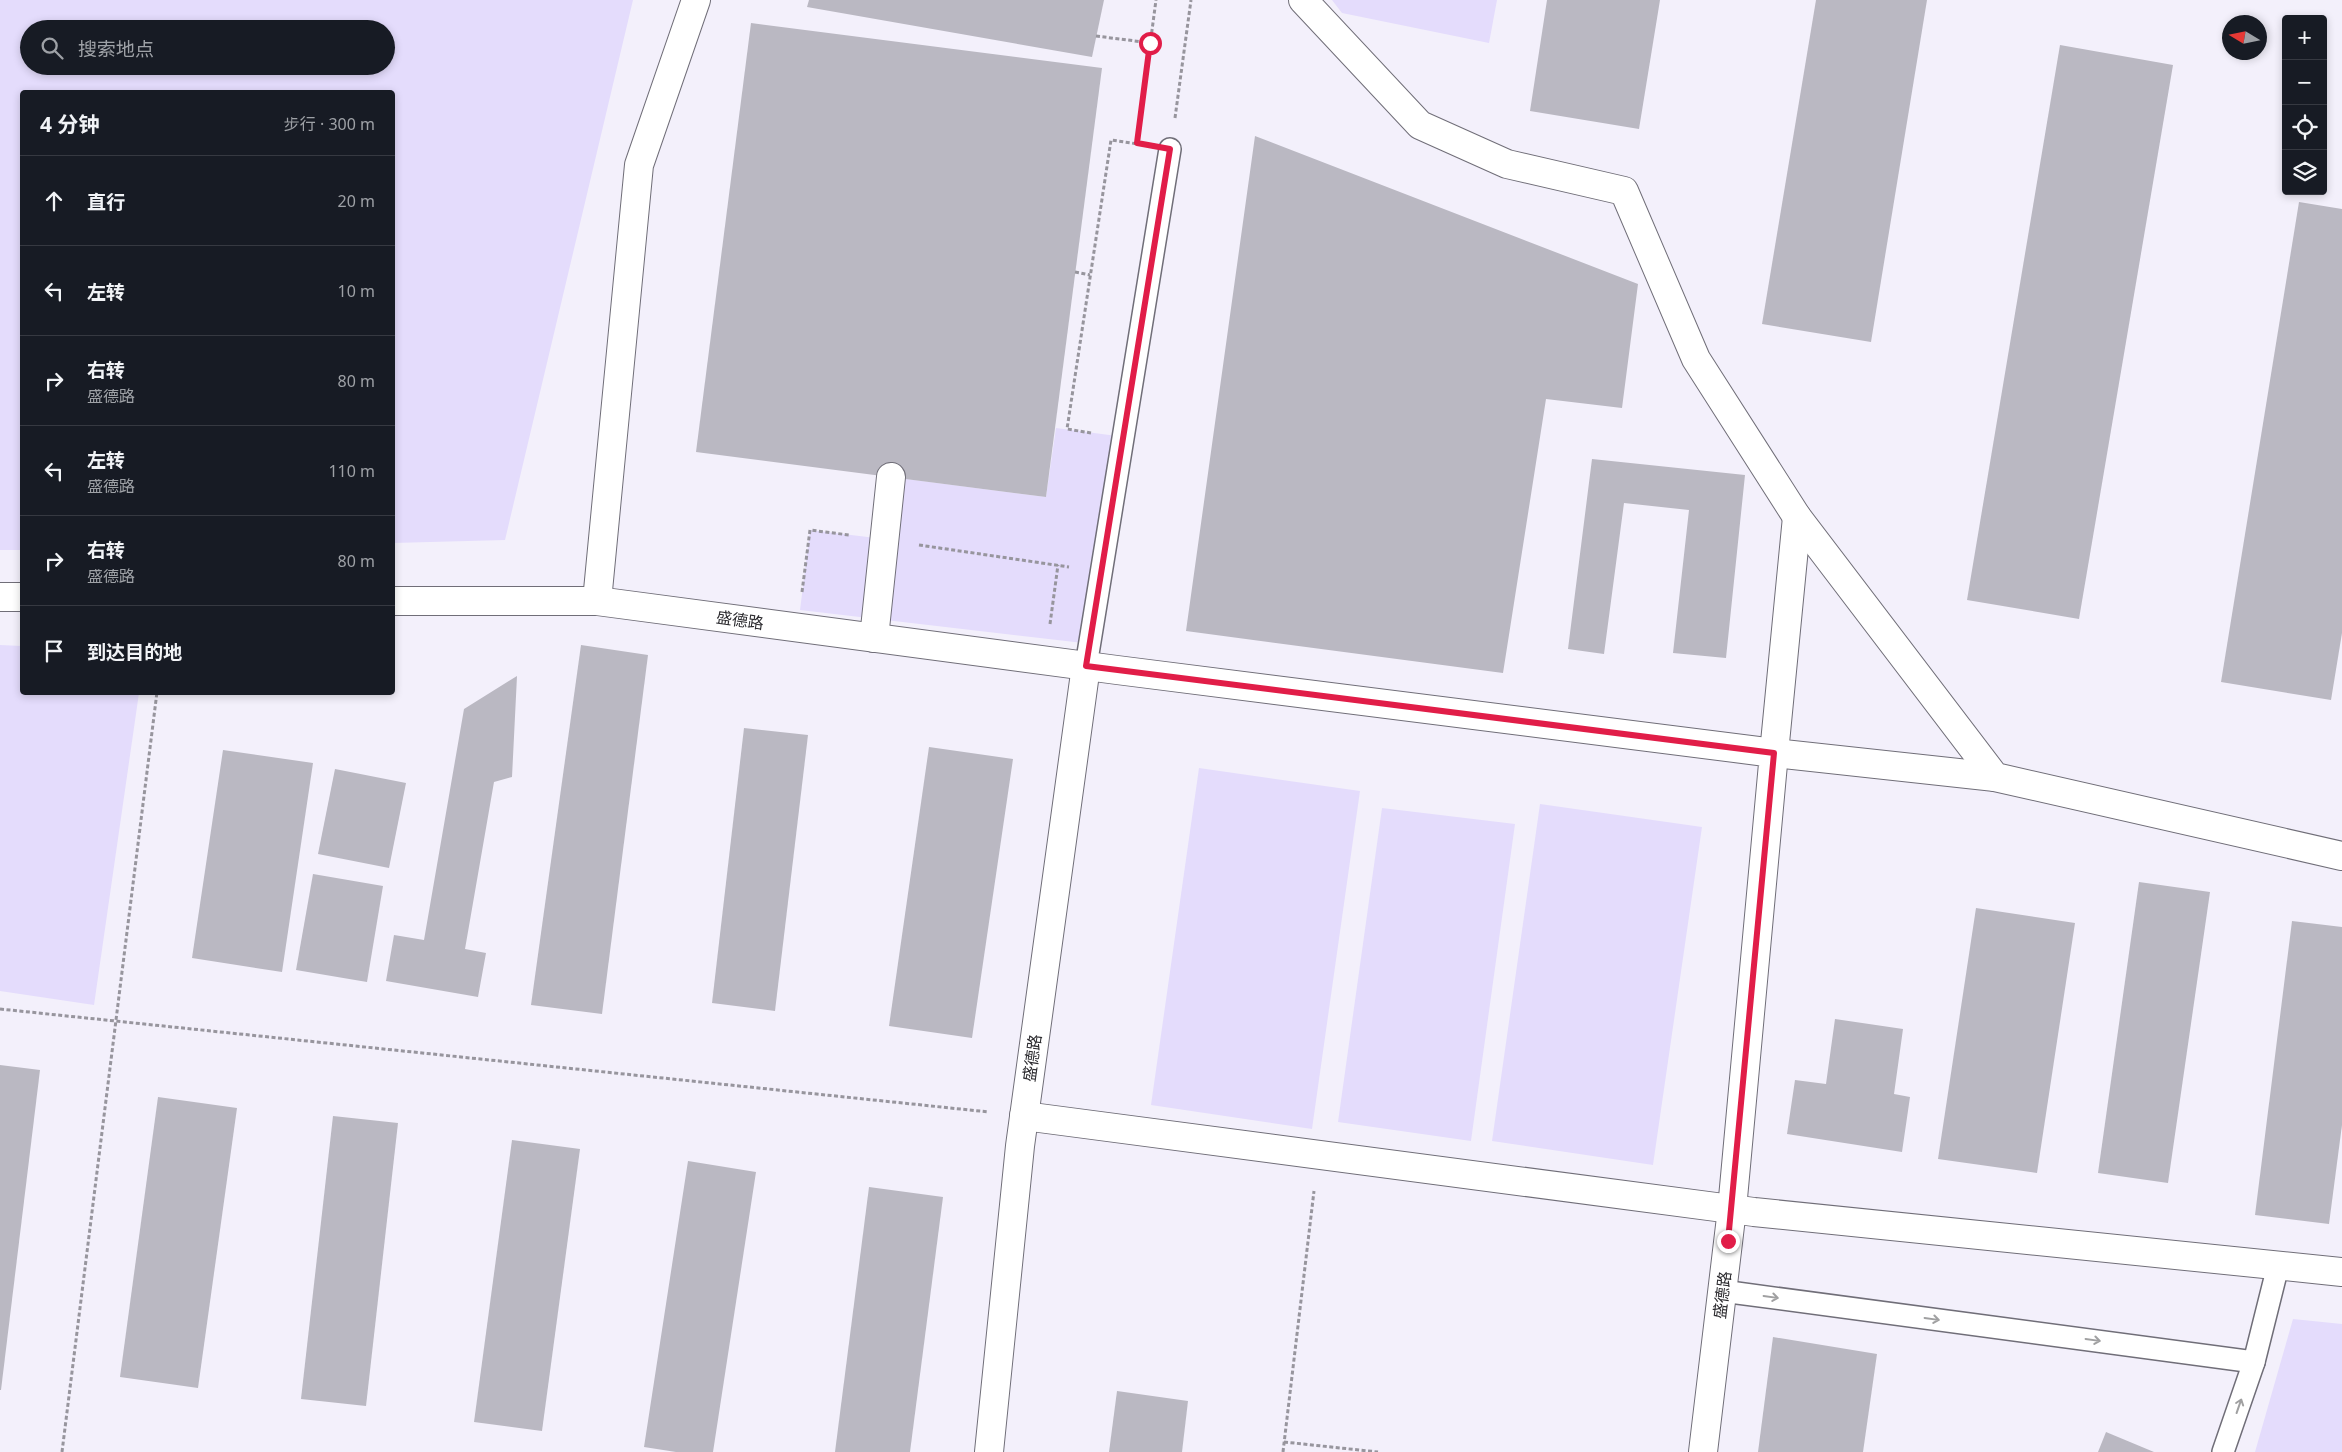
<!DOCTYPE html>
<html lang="zh">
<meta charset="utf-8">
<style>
body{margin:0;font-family:"Noto Sans","Noto Sans SC",sans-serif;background:#20242c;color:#f1f3f6}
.controls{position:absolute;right:15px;top:15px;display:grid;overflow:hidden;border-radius:5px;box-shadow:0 2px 8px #0003}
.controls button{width:45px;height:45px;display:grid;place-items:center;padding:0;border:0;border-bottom:1px solid #363941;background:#171b24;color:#f1f3f6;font:25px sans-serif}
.compass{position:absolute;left:2222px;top:15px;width:45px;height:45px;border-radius:50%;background:#171b24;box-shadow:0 2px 8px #0003;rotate:280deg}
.stop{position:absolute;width:15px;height:15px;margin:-11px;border:4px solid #e11d48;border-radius:50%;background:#fff}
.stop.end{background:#e11d48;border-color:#fff;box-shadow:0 1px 5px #0008}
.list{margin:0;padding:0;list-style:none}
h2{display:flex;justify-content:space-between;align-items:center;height:65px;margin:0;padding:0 20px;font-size:21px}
h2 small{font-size:16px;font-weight:400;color:#9ea1a6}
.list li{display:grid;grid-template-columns:32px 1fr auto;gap:15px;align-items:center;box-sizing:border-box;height:90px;padding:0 20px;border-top:1px solid #363941}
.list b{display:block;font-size:19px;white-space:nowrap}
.list p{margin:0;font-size:16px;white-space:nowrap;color:#9ea1a6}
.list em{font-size:16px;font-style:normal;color:#9ea1a6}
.icon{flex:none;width:28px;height:28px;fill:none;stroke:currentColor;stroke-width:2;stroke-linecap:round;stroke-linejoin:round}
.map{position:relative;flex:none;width:2342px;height:1452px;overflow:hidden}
.search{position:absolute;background:#171b24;box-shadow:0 2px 8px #0003;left:20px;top:20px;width:375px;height:55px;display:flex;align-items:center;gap:12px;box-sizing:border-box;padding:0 18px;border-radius:28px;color:#9ea1a6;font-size:19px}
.panel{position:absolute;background:#171b24;box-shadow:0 2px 8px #0003;left:20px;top:90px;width:375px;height:605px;border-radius:5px}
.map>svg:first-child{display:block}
.green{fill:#e4dcfc;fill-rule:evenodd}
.building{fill:#bab8c2}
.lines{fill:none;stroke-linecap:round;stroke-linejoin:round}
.lane-casing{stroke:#706e78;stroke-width:24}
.street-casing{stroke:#706e78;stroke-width:30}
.path{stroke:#97959d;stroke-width:3;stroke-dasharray:4 2.5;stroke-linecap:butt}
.lane{stroke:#fff;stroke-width:21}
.street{stroke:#fff;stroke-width:28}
.oneway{stroke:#a0a0a1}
.route{stroke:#e11d48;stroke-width:6}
.labels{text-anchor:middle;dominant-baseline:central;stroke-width:4;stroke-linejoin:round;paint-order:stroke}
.street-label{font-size:16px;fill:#2c2b2f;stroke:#fff}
</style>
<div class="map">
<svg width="2342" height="1452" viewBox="0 0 2342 1452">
<rect width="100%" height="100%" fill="#f3f0fb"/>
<g class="green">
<path d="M0 0H633L505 540 393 543 392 92H22V550H0ZM29 29H386V66H29Z"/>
<path d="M1332 0H1497L1489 43 1342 13Z"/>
<path d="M1056 428 1117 436 1083 643 800 610 810 530 884 539 891 477 1046 497Z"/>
<path d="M0 645 22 646V692L139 693 94 1005 0 991Z"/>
<path d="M1199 768 1360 791 1312 1129 1151 1105Z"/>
<path d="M1540 804 1702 827 1653 1165 1492 1141Z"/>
<path d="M1382 808 1515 824 1471 1141 1338 1122Z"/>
<path d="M2293 1319 2342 1324V1452H2255Z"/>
</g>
<g class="building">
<path d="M809 0H1104L1092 57 807 7Z"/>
<path d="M1547 0H1660L1639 129 1530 111Z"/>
<path d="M1816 0H1927L1871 342 1762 324Z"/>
<path d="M751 23 1102 68 1046 497 696 452Z"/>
<path d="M2060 45 2173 65 2079 619 1967 600Z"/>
<path d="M1255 136 1638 284 1622 408 1546 399 1503 673 1186 631Z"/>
<path d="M2299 202 2342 209V633L2331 700 2221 682Z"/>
<path d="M1592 459 1745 475 1726 658 1673 653 1689 510 1624 503 1604 654 1568 649Z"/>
<path d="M581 645 648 655 602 1014 531 1005Z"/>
<path d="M517 676 512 777 494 782 465 949 486 953 478 997 386 981 394 935 424 940 464 709Z"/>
<path d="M744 728 808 735 775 1011 712 1003Z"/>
<path d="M929 747 1013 759 972 1038 889 1026Z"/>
<path d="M223 750 313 763 282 972 192 958Z"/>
<path d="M335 769 406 783 389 868 318 854Z"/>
<path d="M313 874 383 886 367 982 296 970Z"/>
<path d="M2139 882 2210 892 2168 1183 2098 1173Z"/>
<path d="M1976 908 2075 923 2037 1173 1938 1159Z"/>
<path d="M2292 921 2342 927V1125L2329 1224 2255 1215Z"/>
<path d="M1835 1019 1903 1029 1894 1094 1910 1097 1902 1152 1787 1134 1795 1080 1826 1084Z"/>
<path d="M0 1065 40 1070 1 1390H0Z"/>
<path d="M158 1097 237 1108 198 1388 120 1377Z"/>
<path d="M333 1116 398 1123 366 1406 301 1399Z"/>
<path d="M512 1140 580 1149 542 1431 474 1422Z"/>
<path d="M688 1161 756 1172 713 1452H676L644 1447Z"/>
<path d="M869 1187 943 1197 910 1452H835Z"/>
<path d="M1773 1337 1877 1354 1863 1452H1758Z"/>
<path d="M1117 1391 1188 1401 1182 1452H1109Z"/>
<path d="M2106 1432 2154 1452H2098Z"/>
</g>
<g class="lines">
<defs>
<g id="lane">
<path d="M1086 666 1170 149"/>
<path d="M1722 1291 2254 1362"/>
<path d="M2223 1452 2254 1362 2278 1266"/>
</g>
<g id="street">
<path d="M1303 0 1420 125 1507 164 1624 191 1696 359 1797 517 1995 777 2342 856"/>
<path d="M1797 517 1774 753 1995 777"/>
<path d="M0 597H22"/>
<path d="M392 601H597L1117 670 1774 753 1732 1209 1703 1452"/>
<path d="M597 601 639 165 696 0"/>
<path d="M874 638 891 477"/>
<path d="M1024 1116 1754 1212 2342 1272"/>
<path d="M989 1452 1020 1146 1086 666"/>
</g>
</defs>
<use href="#lane" class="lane-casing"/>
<use href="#street" class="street-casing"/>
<g class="path">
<path d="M1096 36 1151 43"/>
<path d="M1175 118 1191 0"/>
<path d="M1138 136 1156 0"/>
<path d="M1075 272 1090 275"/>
<path d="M1091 433 1067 429 1111 140 1138 144"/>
<path d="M919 545 1069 567"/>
<path d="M802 592 810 530 849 535"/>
<path d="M1050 624 1058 565"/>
<path d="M0 1009 989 1112"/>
<path d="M1284 1442 1378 1452"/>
<path d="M62 1452 157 692"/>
<path d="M1283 1452 1314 1191"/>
</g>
<use href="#lane" class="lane"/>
<use href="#street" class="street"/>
</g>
<defs><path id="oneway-shaft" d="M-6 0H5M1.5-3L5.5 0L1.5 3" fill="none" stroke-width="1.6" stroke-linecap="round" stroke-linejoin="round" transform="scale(1.25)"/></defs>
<g class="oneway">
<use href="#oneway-shaft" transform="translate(1771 1297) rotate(8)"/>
<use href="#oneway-shaft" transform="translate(1932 1319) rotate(8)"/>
<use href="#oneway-shaft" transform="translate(2093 1340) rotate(8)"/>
<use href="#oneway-shaft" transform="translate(2239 1406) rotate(-71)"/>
</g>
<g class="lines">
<path class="route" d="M1150 43 1137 143 1170 149 1086 666 1774 753 1728 1241"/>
</g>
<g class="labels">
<g class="street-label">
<text transform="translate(740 620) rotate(8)">盛德路</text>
<text transform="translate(1032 1058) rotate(-82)">盛德路</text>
<text transform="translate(1722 1295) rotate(-83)">盛德路</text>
</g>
</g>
</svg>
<div class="controls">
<button>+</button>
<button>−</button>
<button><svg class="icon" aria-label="locate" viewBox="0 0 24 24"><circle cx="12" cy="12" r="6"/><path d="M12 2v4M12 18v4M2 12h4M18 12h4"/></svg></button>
<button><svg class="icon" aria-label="layers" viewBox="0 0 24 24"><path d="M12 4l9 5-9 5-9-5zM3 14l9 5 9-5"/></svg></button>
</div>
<svg class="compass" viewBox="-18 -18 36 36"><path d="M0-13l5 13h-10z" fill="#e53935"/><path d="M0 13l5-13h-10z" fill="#9ea1a6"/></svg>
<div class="stop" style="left:1150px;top:43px"></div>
<div class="stop end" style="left:1728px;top:1241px"></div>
<div class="search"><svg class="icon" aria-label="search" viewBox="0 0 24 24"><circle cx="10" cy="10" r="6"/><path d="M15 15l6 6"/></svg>搜索地点</div>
<section class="panel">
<h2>4 分钟<small>步行 · 300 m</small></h2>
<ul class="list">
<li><svg class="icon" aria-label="ahead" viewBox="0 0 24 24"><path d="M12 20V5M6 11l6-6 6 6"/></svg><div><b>直行</b></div><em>20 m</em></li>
<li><svg class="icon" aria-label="left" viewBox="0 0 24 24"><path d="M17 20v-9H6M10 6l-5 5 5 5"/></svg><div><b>左转</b></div><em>10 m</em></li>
<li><svg class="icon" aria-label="right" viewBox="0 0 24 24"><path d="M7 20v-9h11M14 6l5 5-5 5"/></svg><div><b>右转</b><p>盛德路</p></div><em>80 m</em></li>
<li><svg class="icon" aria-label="left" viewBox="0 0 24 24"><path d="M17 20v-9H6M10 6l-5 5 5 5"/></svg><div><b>左转</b><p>盛德路</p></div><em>110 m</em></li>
<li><svg class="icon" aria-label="right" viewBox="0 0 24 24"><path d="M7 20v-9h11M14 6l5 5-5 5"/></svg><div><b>右转</b><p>盛德路</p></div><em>80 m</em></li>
<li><svg class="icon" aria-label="arrive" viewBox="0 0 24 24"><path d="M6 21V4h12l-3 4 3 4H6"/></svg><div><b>到达目的地</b></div></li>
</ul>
</section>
</div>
